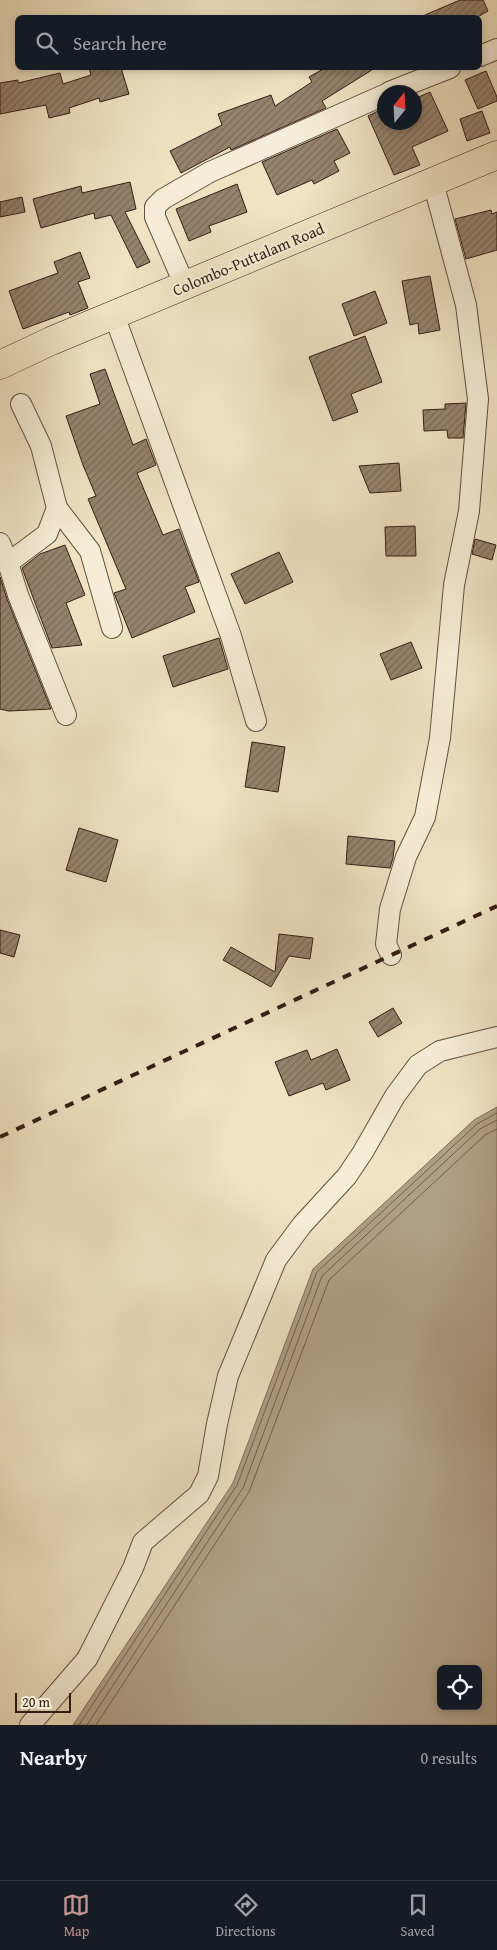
<!DOCTYPE html>
<style>
body{margin:0;font-family:"Gentium Book Plus",serif;background:#20242c;color:#f1f3f6}
.controls{position:absolute;right:15px;bottom:15px;display:grid;overflow:hidden;border-radius:8px;box-shadow:0 2px 8px #0003}
.controls button{width:45px;height:45px;display:grid;place-items:center;padding:0;border:0;border-bottom:1px solid #363941;background:#171b24;color:#f1f3f6;font:25px sans-serif}
.compass{position:absolute;left:377px;top:85px;width:45px;height:45px;border-radius:50%;background:#171b24;box-shadow:0 2px 8px #0003;rotate:18deg}
.scale{position:absolute;left:15px;bottom:12px;width:56px;box-sizing:border-box;padding-left:5px;border:2px solid #341c13;border-top:0;font-size:14px;line-height:18px;white-space:nowrap;color:#341c13;-webkit-text-stroke:4px #f5edd7;paint-order:stroke}
.list{margin:0;padding:0;list-style:none}
h2{display:flex;justify-content:space-between;align-items:center;height:65px;margin:0;padding:0 20px;font-size:21px}
h2 small{font-size:16px;font-weight:400;color:#9ea1a6}
.icon{flex:none;width:28px;height:28px;fill:none;stroke:currentColor;stroke-width:2;stroke-linecap:round;stroke-linejoin:round}
.map{position:relative;flex:none;width:497px;height:1725px;overflow:hidden}
.search{position:absolute;background:#171b24;box-shadow:0 2px 8px #0003;left:15px;right:15px;top:15px;height:55px;display:flex;align-items:center;gap:12px;box-sizing:border-box;padding:0 18px;border-radius:8px;color:#9ea1a6;font-size:19px}
.sheet{height:155px;background:#171b24}
nav{display:flex;justify-content:space-around;align-items:center;box-sizing:border-box;height:70px;border-top:1px solid #363941;background:#171b24;font-size:14px;color:#9ea1a6}
nav a{display:grid;justify-items:center;gap:2px}
nav .on{color:#c59692}
.map>svg:first-child{display:block}
.water{fill:#af9f86;stroke:#7e6b58;fill-rule:evenodd}
.lines{fill:none;stroke-linecap:round;stroke-linejoin:round}
.shore{stroke:#725e4c;stroke-width:1}
.building{fill:url(#building-hatch);stroke:#341c13}
.minor-casing{stroke:#634e3f;stroke-width:22}
.highway-casing{stroke:#341c13;stroke-width:29}
.minor{stroke:#f5edd7;stroke-width:20}
.highway{stroke:#efe3c2;stroke-width:28}
.rail{stroke:#341c13;stroke-width:4;stroke-dasharray:9 9;stroke-linecap:butt}
.labels{text-anchor:middle;dominant-baseline:central;stroke-width:4;stroke-linejoin:round;paint-order:stroke}
.street-label{font-size:16px;fill:#341c13;stroke:#f5edd7}
</style>
<div class="map">
<svg width="497" height="1725" viewBox="0 0 497 1725">
<defs>
<pattern id="building-hatch" width="6" height="6" patternUnits="userSpaceOnUse" patternTransform="scale(1.25)"><rect width="6" height="6" fill="#95836e"/><path d="M-1 1l2-2M0 6l6-6M5 7l2-2" fill="none" stroke="#7a6a59"/></pattern>
</defs>
<rect width="100%" height="100%" fill="#efe3c2"/>
<filter id="stains"><feTurbulence type="fractalNoise" baseFrequency=".004" numOctaves="4"/><feColorMatrix values="0 0 0 0 .2 0 0 0 0 .09 0 0 0 0 .02 0 0 0 .5 -.17"/></filter>
<radialGradient id="worn" r=".72"><stop offset=".6" stop-color="#630" stop-opacity="0"/><stop offset="1" stop-color="#630" stop-opacity=".3"/></radialGradient>
<path class="water" d="M497 1107V1725H73L233 1483 313 1269 474 1120ZM441 1669H478V1706H441Z"/>
<g class="lines">
<g class="shore">
<path d="M79 1725 237 1485 317 1272 477 1124 497 1113"/>
<path d="M87 1725 243 1488 322 1276 480 1129 497 1120"/>
<path d="M96 1725 249 1492 329 1280 485 1135 497 1129"/>
</g>
</g>
<g class="building">
<path d="M460 0H483L488 11 476 18H418Z"/>
<path d="M89 68H121L129 94 100 102 99 98 69 108 70 113 49 118 46 105 0 114V83L18 80V83L60 73 63 84 91 75Z"/>
<path d="M325 68H375L322 101 326 108 231 150 230 147 181 173 170 151 222 125 218 114 271 95 275 106 312 82 309 77Z"/>
<path d="M486 71 497 97V101L478 109 465 80Z"/>
<path d="M430 92 448 131 412 147 420 165 394 175 368 116 384 108V122H414V99Z"/>
<path d="M482 111 490 133 467 141 460 119Z"/>
<path d="M337 129 350 153 334 161 339 171 314 184 312 180 277 195 262 162Z"/>
<path d="M130 182 136 209 125 212 150 262 137 268 111 215 95 219 94 213 41 228 33 199 81 186 82 193Z"/>
<path d="M237 184 247 212 209 226 211 232 189 241 176 209Z"/>
<path d="M22 197 25 212 0 217V202Z"/>
<path d="M491 210 492 214 497 212V250L466 259 455 219Z"/>
<path d="M80 252 90 278 78 282 88 308 70 315 69 312 23 329 9 291 58 273 54 262Z"/>
<path d="M430 276 440 330 419 334 418 323 410 325 402 281Z"/>
<path d="M375 291 387 323 354 336 342 304Z"/>
<path d="M365 336 382 382 351 394 358 412 333 421 309 357Z"/>
<path d="M105 369 133 445 146 439 156 465 137 473 163 535 179 529 199 582 185 587 195 612 132 638 114 593 126 589 88 499 96 496 83 465 66 416 100 404 90 374Z"/>
<path d="M466 403 463 438H448L447 430 424 431 423 410 445 409V404Z"/>
<path d="M399 463 401 491 370 493 359 466Z"/>
<path d="M415 526 416 556H386L385 527Z"/>
<path d="M475 539 496 545 492 560 472 554Z"/>
<path d="M65 545 85 595 66 603 82 645 52 648 22 568 40 554Z"/>
<path d="M279 552 293 582 245 604 231 574Z"/>
<path d="M0 577 7 599 51 709 9 711 0 709Z"/>
<path d="M219 638 228 669 173 687 163 656Z"/>
<path d="M411 642 422 668 391 680 380 654Z"/>
<path d="M252 742 285 747 278 792 245 787Z"/>
<path d="M79 828 118 840 106 882 66 870Z"/>
<path d="M348 836 395 841 393 858 390 868 346 864Z"/>
<path d="M0 930 20 935 14 957 0 953Z"/>
<path d="M279 934 313 938 310 959 289 956 271 987 223 960 231 947 275 972Z"/>
<path d="M393 1008 402 1023 378 1037 369 1022Z"/>
<path d="M337 1049 350 1080 326 1090 323 1083 289 1096 275 1062 307 1050 311 1060Z"/>
</g>
<g class="lines">
<defs>
<g id="minor">
<path d="M480 56 497 49"/>
<path d="M389 92 450 68"/>
<path d="M185 286 155 217V207L163 199 210 172 384 95"/>
<path d="M114 315 231 636 256 721"/>
<path d="M21 404 41 446 57 508 47 534 8 563 18 595 66 715"/>
<path d="M57 508 90 551 112 628"/>
<path d="M0 543 8 563"/>
<path d="M391 955 386 944 390 909 406 857 425 817 440 738 454 585 469 511 478 399 466 305 433 182"/>
<path d="M30 1725 87 1659 133 1568 143 1542 199 1494 208 1476 217 1424 228 1376 276 1260 302 1225 347 1176 363 1152 395 1096 418 1065 440 1051 497 1037"/>
</g>
<path id="highway" d="M0 365 51 341 497 155"/>
</defs>
<use href="#minor" class="minor-casing"/>
<use href="#highway" class="highway-casing"/>
<use href="#minor" class="minor"/>
<use href="#highway" class="highway"/>
<path class="rail" d="M0 1137 497 906"/>
</g>
<g class="labels">
<g class="street-label">
<text transform="translate(248 259) rotate(-23)">Colombo-Puttalam Road</text>
</g>
</g>
<rect width="100%" height="100%" filter="url(#stains)"/>
<rect width="100%" height="100%" fill="url(#worn)"/>
</svg>
<div class="controls">
<button><svg class="icon" aria-label="locate" viewBox="0 0 24 24"><circle cx="12" cy="12" r="6"/><path d="M12 2v4M12 18v4M2 12h4M18 12h4"/></svg></button>
</div>
<svg class="compass" viewBox="-18 -18 36 36"><path d="M0-13l5 13h-10z" fill="#e53935"/><path d="M0 13l5-13h-10z" fill="#9ea1a6"/></svg>
<div class="scale">20 m</div>
<div class="search"><svg class="icon" aria-label="search" viewBox="0 0 24 24"><circle cx="10" cy="10" r="6"/><path d="M15 15l6 6"/></svg>Search here</div>
</div>
<section class="sheet">
<h2>Nearby<small>0 results</small></h2>
<ul class="list">
</ul>
</section>
<nav>
<a class="on"><svg class="icon" aria-label="map" viewBox="0 0 24 24"><path d="M3 6l6-2 6 2 6-2v14l-6 2-6-2-6 2zM9 4v14M15 6v14"/></svg>Map</a>
<a><svg class="icon" aria-label="directions" viewBox="0 0 24 24"><path d="M12 3l9 9-9 9-9-9zM9 14v-3h6M13 9l2 2-2 2"/></svg>Directions</a>
<a><svg class="icon" aria-label="saved" viewBox="0 0 24 24"><path d="M7 4h10v16l-5-4-5 4z"/></svg>Saved</a>
</nav>
